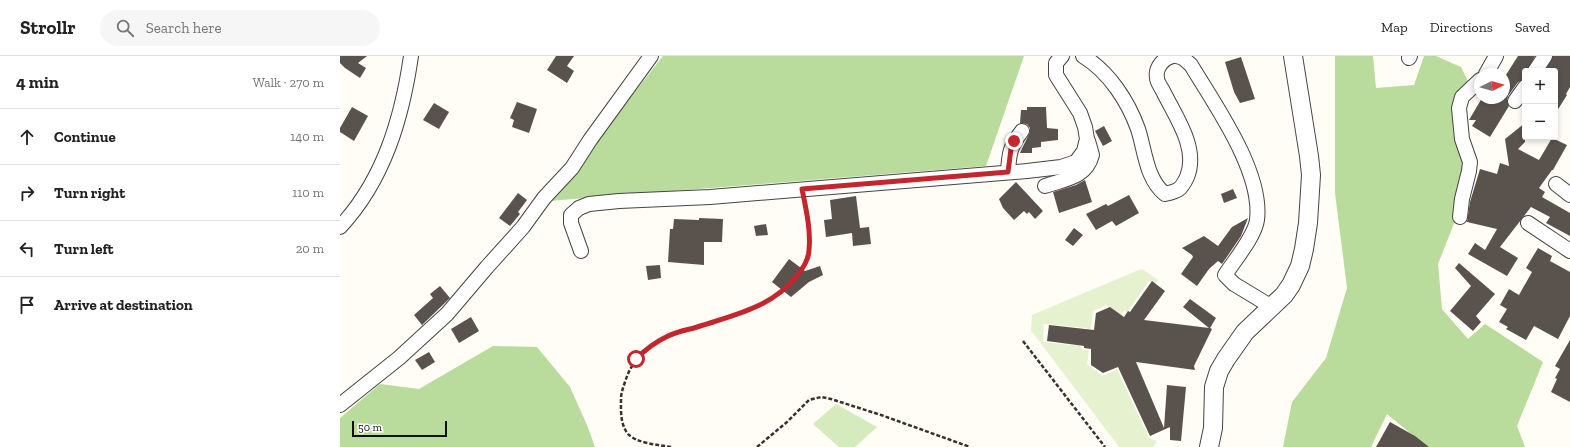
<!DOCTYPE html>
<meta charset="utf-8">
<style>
body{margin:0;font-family:"Zilla Slab",serif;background:#f6f6f6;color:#222}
.controls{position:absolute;right:12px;top:12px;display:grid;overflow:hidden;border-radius:4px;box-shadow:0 2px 6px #0003}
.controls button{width:36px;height:36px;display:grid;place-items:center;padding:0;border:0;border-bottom:1px solid #e0e0e0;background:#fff;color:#222;font:20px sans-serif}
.compass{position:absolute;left:1134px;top:12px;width:36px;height:36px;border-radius:50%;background:#fff;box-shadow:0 2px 6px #0003;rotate:85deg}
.scale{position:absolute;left:12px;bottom:10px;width:95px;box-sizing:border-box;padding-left:4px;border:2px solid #111;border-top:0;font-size:11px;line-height:14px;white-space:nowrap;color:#111;-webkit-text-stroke:3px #fff;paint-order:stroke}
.stop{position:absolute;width:12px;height:12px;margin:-9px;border:3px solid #c4262e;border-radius:50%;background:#fff}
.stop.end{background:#c4262e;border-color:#fff;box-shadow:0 1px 4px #0008}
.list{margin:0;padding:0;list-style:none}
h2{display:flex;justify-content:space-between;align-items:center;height:52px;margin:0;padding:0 16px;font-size:17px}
h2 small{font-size:13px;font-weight:400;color:#767676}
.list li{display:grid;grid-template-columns:26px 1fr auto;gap:12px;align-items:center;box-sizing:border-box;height:56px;padding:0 16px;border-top:1px solid #e0e0e0}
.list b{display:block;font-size:15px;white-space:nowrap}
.list em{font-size:13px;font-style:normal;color:#767676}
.icon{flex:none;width:22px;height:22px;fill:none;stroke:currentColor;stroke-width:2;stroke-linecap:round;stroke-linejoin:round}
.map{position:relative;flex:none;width:1230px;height:391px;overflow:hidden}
header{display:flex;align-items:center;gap:24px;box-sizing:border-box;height:56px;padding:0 20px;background:#fff;border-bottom:1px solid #e0e0e0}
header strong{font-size:19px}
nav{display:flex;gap:22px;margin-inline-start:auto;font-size:14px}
.search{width:280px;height:36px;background:#f6f6f6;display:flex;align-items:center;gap:10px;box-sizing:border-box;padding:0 14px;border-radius:22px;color:#767676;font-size:15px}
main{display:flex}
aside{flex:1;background:#fff}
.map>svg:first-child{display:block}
.green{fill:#d5ebbd}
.forest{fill:#b9dc9c}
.pitch{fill:#e6f2cf}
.building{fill:#5a524d}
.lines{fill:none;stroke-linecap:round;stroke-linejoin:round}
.minor-casing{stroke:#444;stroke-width:16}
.tertiary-casing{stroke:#444;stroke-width:20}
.path{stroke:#333;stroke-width:2.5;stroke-dasharray:4 2;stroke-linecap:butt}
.minor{stroke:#fff;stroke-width:14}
.tertiary{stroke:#fff;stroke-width:18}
.route{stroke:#c4262e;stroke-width:5}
</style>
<header>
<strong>Strollr</strong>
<div class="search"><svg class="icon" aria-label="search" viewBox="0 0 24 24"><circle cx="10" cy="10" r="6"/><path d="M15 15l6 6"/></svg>Search here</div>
<nav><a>Map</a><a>Directions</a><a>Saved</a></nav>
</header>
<main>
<aside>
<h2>4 min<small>Walk · 270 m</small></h2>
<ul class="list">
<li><svg class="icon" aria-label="ahead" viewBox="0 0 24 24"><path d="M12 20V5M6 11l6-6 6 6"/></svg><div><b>Continue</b></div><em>140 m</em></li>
<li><svg class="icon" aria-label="right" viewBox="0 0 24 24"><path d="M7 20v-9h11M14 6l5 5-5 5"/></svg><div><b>Turn right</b></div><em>110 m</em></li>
<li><svg class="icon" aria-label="left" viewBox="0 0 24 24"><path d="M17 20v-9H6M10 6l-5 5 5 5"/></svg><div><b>Turn left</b></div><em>20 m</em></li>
<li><svg class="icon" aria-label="arrive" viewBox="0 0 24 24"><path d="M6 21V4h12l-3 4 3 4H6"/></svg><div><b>Arrive at destination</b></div></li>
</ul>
</aside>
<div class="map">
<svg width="1230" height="391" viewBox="0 0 1230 391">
<rect width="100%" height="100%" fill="#fffdf5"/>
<path class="green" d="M496 348 537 371 515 391H499L473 368Z"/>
<g class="forest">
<path d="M323 0H684L646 110 209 145Z"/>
<path d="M995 0H1033L1036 32 1074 29 1084 0H1096L1121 11 1131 31 1123 53 1126 72 1136 100 1128 132 1098 208 1102 253 1128 283 1145 268 1203 306 1177 370 1185 391H1087L1047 358 1031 391H943L952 346 986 302 1007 232 995 137Z"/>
<path d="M153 290 197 291 230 331 247 369 255 391H0V362L40 328 79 333Z"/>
</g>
<path class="pitch" d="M801 213 804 214 818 224 814 228 809 225 787 257 784 254 781 259 766 249 753 255 750 277H747V272L704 268 703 286 740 290 743 294H749L747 308 763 320 777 313 809 382 817 385 813 391H779L693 277 691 275 692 259Z"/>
<g class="building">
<path d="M0 0H27L18 7 26 12 20 22 5 12 0 7Z"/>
<path d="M216 0H234L227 10 234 15 227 27 207 14Z"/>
<path d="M1178 0H1195L1187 15H1185V23L1178 26 1168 40 1167 45 1169 50 1150 81 1132 70 1136 64H1129L1142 42H1164V22Z"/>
<path d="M1213 0H1230V31L1226 38 1227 39 1215 58V15H1205Z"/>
<path d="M901 1 915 43 900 47 894 36 885 6Z"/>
<path d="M177 46 197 53 189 77 172 71 174 64 170 62Z"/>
<path d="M94 47 109 56 99 73 83 64Z"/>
<path d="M12 51 28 60 14 85 0 76V72Z"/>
<path d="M687 51H706L707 72 718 73V84L701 86V91L692 92V97H680L690 76V72L687 68 680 67 681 54H687Z"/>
<path d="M1185 67V86L1178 93 1199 104 1212 82 1227 89 1213 114H1212L1199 132 1205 136 1202 141 1230 157V180L1206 167 1210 161 1191 151 1160 191 1178 202 1167 220 1128 198 1135 187 1145 194 1157 173 1127 166 1130 146 1140 113 1157 118 1160 107 1169 110 1165 83Z"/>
<path d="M764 70 772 85 763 90 755 75Z"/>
<path d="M745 124 752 146 719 157 713 136 736 129Z"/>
<path d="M676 126 703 155 695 163 689 156 687 158 684 155 674 164 663 152 659 143Z"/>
<path d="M893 133 897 142 884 147 881 138Z"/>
<path d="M178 137 187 144 178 156 180 158 170 170 159 162Z"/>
<path d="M789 139 799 157 776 170 772 165 756 174 746 158 766 148 768 150Z"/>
<path d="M516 140 520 172 529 171 531 188 513 190 512 177 486 181 484 164 492 163 490 144Z"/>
<path d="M359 162 383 163 382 186H364V209L328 206 330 173H333L334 163 359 164Z"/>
<path d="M908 162 901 180 882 208 878 205 869 213 857 230 841 218 853 201 852 199 842 192 864 180 878 190 892 171Z"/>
<path d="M426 168 428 179 416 180 414 170Z"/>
<path d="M734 172 743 179 733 190 725 184Z"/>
<path d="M1198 192 1212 200 1210 205 1230 216V260L1218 283 1194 270 1186 284 1166 273 1168 271 1159 266 1167 253 1160 249 1169 233 1179 239 1192 216 1186 212Z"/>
<path d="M449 203 465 215 480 210 483 219 469 226 451 241 432 226Z"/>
<path d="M1119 207 1155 238 1136 260 1141 266 1133 275 1110 255 1131 230 1115 212Z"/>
<path d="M320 209 321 222 308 224 306 210Z"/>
<path d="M812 225 825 235 804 264 869 272 843 251 850 243 876 262 870 272 872 273 854 310 855 314 796 306 824 372 827 329 846 331 841 385 830 384V371L810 380 778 311 763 317 751 309V293L744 292V290L707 285 709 269 754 274 756 257 770 251 784 261 788 255 790 256Z"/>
<path d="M100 230 110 242 82 269 74 259 93 242 90 238Z"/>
<path d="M131 261 139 275 119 287 111 273Z"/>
<path d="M1230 284V346L1211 336 1217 323 1215 322 1220 313 1215 310Z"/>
<path d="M89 296 95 306 82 314 75 304Z"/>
<path d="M1050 366 1075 380 1089 391H1036Z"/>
</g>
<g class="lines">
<defs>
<g id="minor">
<path d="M743 0C769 16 788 45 798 73 805 94 806 123 825 138 838 135 841 134 847 121 859 92 835 60 823 35 821 31 817 26 817 22 815 11 824 2 833 0"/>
<path d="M837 0 843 2 851 9C875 49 923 116 917 164 915 180 894 205 885 219L894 228 932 251"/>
<path d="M1069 2 1070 0"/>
<path d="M1195 15 1205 0"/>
<path d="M1146 18 1156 0"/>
<path d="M1175 45 1185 31"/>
<path d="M668 116C669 98 670 90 682 75"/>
<path d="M1216 128 1230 139"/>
<path d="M705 130C725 123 746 122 752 99L748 85"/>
<path d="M1120 161 1122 143 1129 115 1130 106 1122 83 1119 52 1122 41 1140 24"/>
<path d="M1188 167 1230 195"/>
<path d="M0 171C44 124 62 62 71 0"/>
<path d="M241 195 231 167V159L239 152 249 148 279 145 370 141 687 115 721 111 736 106 744 95 747 83 745 71 740 57 716 19V7L722 0"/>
<path d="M0 349 59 302 107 258 147 211 183 171 204 142 232 112 250 84 311 0"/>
</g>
<path id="tertiary" d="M869 391 873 372 874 331 879 315 886 303 905 276 944 239 951 229 960 210 964 193 968 167 971 119 969 100 953 0"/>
</defs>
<use href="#minor" class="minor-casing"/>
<use href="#tertiary" class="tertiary-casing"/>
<g class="path">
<path d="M683 285 765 391"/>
<path d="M331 391C319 389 296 387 288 378 280 368 281 355 281 343 281 337 283 332 285 326 299 279 351 274 391 261 402 257 413 252 424 246 432 242 440 238 447 232 476 203 470 181 464 145"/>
<path d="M417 391 447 366 469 344 481 341 491 343 541 359 630 391"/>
</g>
<use href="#minor" class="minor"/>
<use href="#tertiary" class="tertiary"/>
</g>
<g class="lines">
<path class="route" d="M296 303C306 293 315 286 328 280 336 276 346 274 354 272 391 260 431 252 456 221 462 213 469 204 469 194 471 174 466 153 462 133L668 116 671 93 674 85"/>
</g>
</svg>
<div class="controls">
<button>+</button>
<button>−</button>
</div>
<svg class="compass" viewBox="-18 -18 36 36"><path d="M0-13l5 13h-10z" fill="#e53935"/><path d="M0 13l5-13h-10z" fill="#767676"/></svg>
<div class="scale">50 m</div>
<div class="stop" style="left:296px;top:303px"></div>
<div class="stop end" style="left:674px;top:85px"></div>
</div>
</main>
